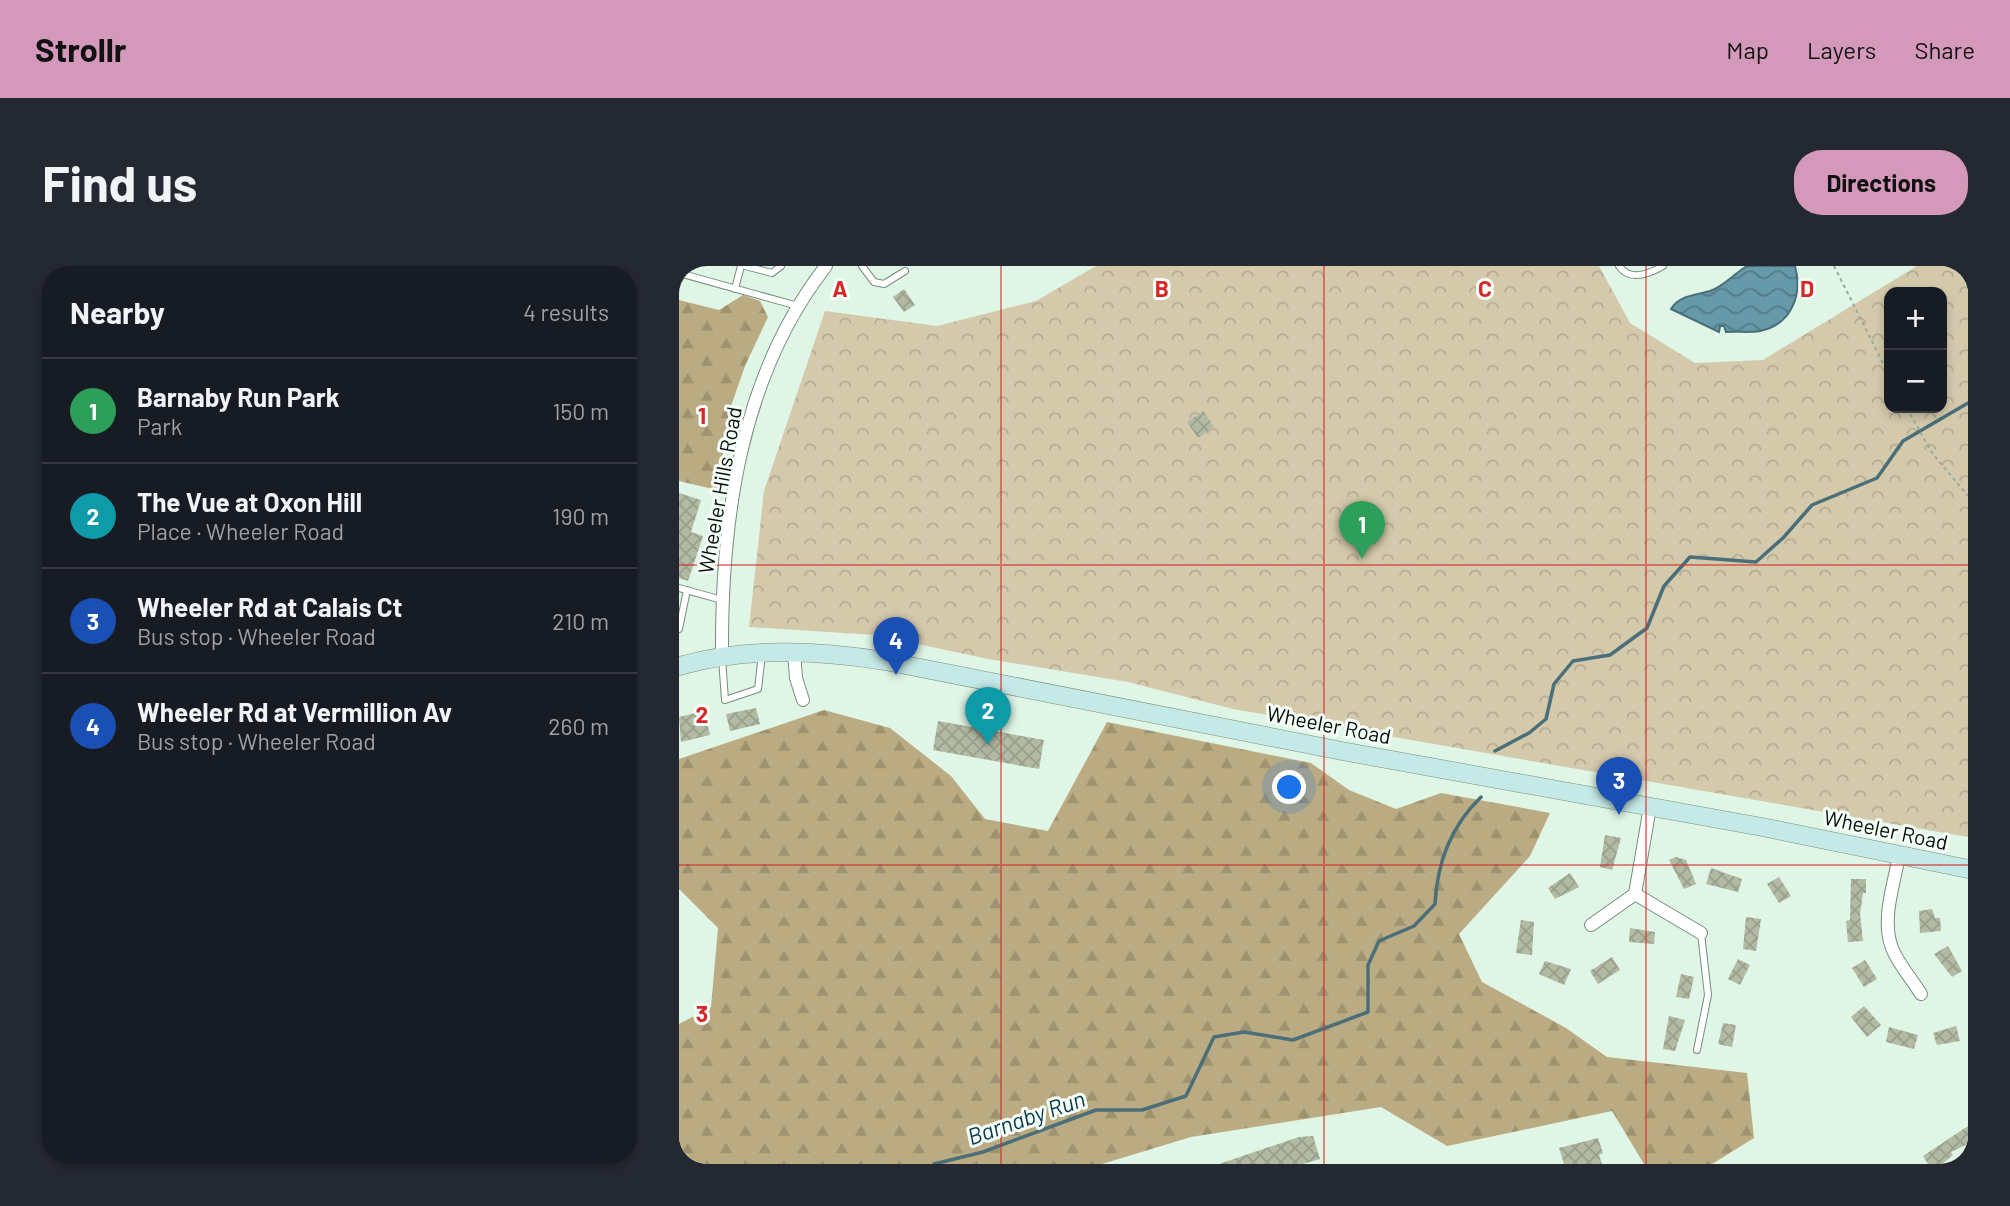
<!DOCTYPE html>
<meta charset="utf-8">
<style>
body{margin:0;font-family:Barlow,sans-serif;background:#242831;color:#f1f3f6}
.controls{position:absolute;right:21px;top:21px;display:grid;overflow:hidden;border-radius:14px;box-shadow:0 4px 10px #0003}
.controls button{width:63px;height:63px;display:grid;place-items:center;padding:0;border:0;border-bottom:2px solid #363941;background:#171b24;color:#f1f3f6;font:35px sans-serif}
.you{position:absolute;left:611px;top:522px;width:24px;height:24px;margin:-18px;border:5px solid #fff;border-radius:50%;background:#1a73e8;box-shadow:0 0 0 10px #1a73e833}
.badge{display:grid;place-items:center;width:46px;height:46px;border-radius:50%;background:#d398ba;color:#fff;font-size:23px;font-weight:700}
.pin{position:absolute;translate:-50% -58px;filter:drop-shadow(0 2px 4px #0008)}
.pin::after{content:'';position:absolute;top:37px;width:24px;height:21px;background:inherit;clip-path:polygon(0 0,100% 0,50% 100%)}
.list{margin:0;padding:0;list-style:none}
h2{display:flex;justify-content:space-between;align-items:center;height:91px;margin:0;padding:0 28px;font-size:30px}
h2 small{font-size:23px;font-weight:400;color:#9ea1a6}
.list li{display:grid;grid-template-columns:46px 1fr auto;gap:21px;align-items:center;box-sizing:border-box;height:105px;padding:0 28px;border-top:2px solid #363941}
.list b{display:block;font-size:26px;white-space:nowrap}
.list p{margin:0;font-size:23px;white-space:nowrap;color:#9ea1a6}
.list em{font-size:23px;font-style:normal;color:#9ea1a6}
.map{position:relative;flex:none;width:1289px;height:898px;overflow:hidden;border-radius:28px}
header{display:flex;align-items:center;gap:42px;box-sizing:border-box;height:98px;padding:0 35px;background:#d398ba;color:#111}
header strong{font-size:33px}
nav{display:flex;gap:38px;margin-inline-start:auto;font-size:24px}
.intro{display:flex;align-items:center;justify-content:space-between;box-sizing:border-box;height:168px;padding:0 42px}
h1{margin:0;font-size:49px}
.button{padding:18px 32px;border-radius:28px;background:#d398ba;color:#111;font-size:24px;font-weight:700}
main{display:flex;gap:42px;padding:0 42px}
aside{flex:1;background:#171b24;border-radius:28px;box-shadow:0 4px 10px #0003}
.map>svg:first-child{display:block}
.forest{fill:url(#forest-firs)}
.park{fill:url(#park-crowns);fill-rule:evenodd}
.water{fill:url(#water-waves);stroke:#4a6f79;stroke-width:2}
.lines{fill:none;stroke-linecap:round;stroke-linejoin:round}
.stream{stroke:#4a6f79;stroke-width:3.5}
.building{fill:url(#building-cross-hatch)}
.service-casing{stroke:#798d7e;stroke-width:8}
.minor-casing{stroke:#798d7e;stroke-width:14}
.secondary-casing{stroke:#798d7e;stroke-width:19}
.path{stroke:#99aa9d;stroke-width:2;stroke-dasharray:3.5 3.5;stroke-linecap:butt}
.service{stroke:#fff;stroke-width:6}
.minor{stroke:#fff;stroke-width:12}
.secondary{stroke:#c4e9e6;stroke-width:18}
.grid{fill:none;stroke:#d62828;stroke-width:2;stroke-opacity:0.55}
.labels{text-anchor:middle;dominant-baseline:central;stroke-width:6;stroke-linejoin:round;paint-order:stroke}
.street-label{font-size:21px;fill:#070e09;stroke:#f5fef8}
.water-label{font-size:23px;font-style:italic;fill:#0a3a47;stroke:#f5fef8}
.grid-label{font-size:23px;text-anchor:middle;font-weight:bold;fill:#d62828;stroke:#f5fef8;stroke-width:6;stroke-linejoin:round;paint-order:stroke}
</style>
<header>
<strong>Strollr</strong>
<nav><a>Map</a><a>Layers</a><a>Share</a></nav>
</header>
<div class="intro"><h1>Find us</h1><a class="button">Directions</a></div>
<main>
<aside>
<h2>Nearby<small>4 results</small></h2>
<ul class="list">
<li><span class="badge" style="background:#2e9e5b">1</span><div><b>Barnaby Run Park</b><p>Park</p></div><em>150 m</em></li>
<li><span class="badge" style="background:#0f9aa8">2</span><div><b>The Vue at Oxon Hill</b><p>Place · Wheeler Road</p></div><em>190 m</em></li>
<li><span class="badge" style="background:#1a4fb4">3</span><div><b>Wheeler Rd at Calais Ct</b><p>Bus stop · Wheeler Road</p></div><em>210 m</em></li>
<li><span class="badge" style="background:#1a4fb4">4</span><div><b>Wheeler Rd at Vermillion Av</b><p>Bus stop · Wheeler Road</p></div><em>260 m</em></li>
</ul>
</aside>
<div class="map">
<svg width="1289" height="898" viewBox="0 0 1289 898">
<defs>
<pattern id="forest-firs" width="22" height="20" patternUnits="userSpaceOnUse" patternTransform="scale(1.75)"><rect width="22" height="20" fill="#bbab82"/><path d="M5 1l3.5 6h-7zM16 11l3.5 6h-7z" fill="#9f926f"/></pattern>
<pattern id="park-crowns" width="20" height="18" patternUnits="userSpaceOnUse" patternTransform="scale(1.75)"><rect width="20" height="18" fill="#d4c9ab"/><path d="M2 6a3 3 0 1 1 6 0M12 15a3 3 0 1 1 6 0" fill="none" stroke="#b4ab92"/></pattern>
<pattern id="water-waves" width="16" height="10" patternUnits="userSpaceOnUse" patternTransform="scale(1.75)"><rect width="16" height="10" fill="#6699a9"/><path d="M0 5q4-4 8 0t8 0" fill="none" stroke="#527b88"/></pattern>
<pattern id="building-cross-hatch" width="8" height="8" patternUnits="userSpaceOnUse" patternTransform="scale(1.75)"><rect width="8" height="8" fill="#b3baa4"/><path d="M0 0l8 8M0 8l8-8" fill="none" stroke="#989f8c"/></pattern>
</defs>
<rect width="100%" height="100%" fill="#dff5e5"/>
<g class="forest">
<path d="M64 29 81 35 89 51 66 100 51 143 38 224 0 215V34L40 44Z"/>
<path d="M145 444 211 462 272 510 306 553 369 565 428 456 632 497 670 524 717 543 762 527 871 547 851 590 780 668 803 716 887 762 928 791 1068 807 1075 872 1033 898H965L933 845 768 880 702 841 512 871 423 898H0V758L32 741 39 662 0 623V493Z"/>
</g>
<path class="park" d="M417 0H920L951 57 1016 97 1084 94 1238 0H1289V571L554 443 449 416 309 393 197 369 70 361 85 225 146 45 258 60 357 35ZM1210 26H1263V142H1210Z"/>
<path class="water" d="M1068 0H1116C1124 29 1112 59 1081 65 1069 67 1058 65 1047 66L1045 60H1041L1040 66 992 43C1000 29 1018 29 1031 25 1044 21 1056 7 1068 0Z"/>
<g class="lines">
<g class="stream">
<path d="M816 485 850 467 867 453 875 418 894 395 931 389 968 362 985 320 1011 291 1077 296 1104 272 1133 239 1198 212 1224 175 1289 137"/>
<path d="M255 898 304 886 417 844H463L507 830 535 771 565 766 614 774 689 746V699L700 675 735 660 756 638C758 598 772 560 802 531"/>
</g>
</g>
<g class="building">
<path d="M225 23 236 39 225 46 214 31Z"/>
<path d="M524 145 535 161 519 172 508 156Z"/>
<path d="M0 227 22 234 12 266 24 270 9 315 0 312Z"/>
<path d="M77 442 81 458 51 465 47 448Z"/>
<path d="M25 445 31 469 2 476 0 451Z"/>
<path d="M259 455 365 474 360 503 254 484Z"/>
<path d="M926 569 942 572 933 604 921 601Z"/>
<path d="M997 591 1007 594 1017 618 1005 623 990 594Z"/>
<path d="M1032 602 1063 613 1059 626 1027 618Z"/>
<path d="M891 607 900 621 876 633 869 622Z"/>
<path d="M1100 611 1112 630 1100 637 1088 618Z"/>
<path d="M1172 613H1187V627H1184L1181 648 1184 675 1169 676 1167 655 1171 654Z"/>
<path d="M1253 643 1256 652H1261L1262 665 1241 667 1240 645Z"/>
<path d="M1067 651 1082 653 1077 685 1064 683Z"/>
<path d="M842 654 855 656 853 689 837 687Z"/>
<path d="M951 662 976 666 975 678 950 676Z"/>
<path d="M1269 680 1283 705 1273 711 1255 688Z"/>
<path d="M933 691 941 704 919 718 911 705Z"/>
<path d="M1059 693 1071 699 1061 719 1049 713Z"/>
<path d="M1186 694 1198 713 1185 721 1173 702Z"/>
<path d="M866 695 892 703 885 719 860 708Z"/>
<path d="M1002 708 1015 711 1010 733 997 731Z"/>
<path d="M1185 740 1202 759 1188 771 1172 751Z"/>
<path d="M990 750 1006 754 996 785 984 783Z"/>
<path d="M1044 757 1057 759 1053 781 1039 778Z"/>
<path d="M1277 760 1281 775 1258 779 1254 767Z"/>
<path d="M1210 761 1239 769 1235 783 1207 776Z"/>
<path d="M1289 860V878L1272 886 1274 889 1263 898H1249L1244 890Z"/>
<path d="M634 870 641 893 624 898H540L620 871Z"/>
<path d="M919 872 924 887 920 889 923 898H885L880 882Z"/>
</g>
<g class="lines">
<defs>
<g id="service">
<path d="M66 0 93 7 102 0"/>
<path d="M183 0 195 16 205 18 226 5"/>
<path d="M940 0C951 16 970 8 984 0"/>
<path d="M0 7 119 40"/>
<path d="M56 23 62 0"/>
<path d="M0 322 43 334"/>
<path d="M0 363 8 324"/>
<path d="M43 392 46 434 79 423 83 388"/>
<path d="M1018 784 1029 729 1022 667"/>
</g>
<g id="minor">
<path d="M115 386 117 412 124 434"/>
<path d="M43 390C42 254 61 110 147 0"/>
<path d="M1220 590C1215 618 1202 654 1213 682 1219 698 1233 713 1242 728"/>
<path d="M956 628 1022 667"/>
<path d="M912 659 956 628 971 541"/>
</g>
<path id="secondary" d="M0 400C68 381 137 384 206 395L663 485 1083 561 1289 603"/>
</defs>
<use href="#service" class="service-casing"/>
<use href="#minor" class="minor-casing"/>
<use href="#secondary" class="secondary-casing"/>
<g class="path">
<path d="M1155 0 1210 109"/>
<path d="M1228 142 1253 187 1289 230"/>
</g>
<use href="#service" class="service"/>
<use href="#minor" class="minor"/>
<use href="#secondary" class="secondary"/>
</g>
<path class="grid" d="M322 0V898M645 0V898M967 0V898M0 299H1289M0 599H1289"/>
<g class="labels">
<g class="street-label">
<text transform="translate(40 224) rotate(-80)">Wheeler Hills Road</text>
<text transform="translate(650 458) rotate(11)">Wheeler Road</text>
<text transform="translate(1207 563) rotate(12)">Wheeler Road</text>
</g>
<g class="water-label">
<text transform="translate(347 851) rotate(-19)">Barnaby Run</text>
</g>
</g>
<g class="grid-label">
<text x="161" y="31">A</text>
<text x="483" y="31">B</text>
<text x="806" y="31">C</text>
<text x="1128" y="31">D</text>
<text x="23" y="158">1</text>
<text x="23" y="457">2</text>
<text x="23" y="756">3</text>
</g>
</svg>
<div class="controls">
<button>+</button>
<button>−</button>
</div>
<div class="you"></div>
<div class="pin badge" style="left:683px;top:293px;background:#2e9e5b">1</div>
<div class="pin badge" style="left:309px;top:479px;background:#0f9aa8">2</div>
<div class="pin badge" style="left:940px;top:549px;background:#1a4fb4">3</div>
<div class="pin badge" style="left:217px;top:409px;background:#1a4fb4">4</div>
</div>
</main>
